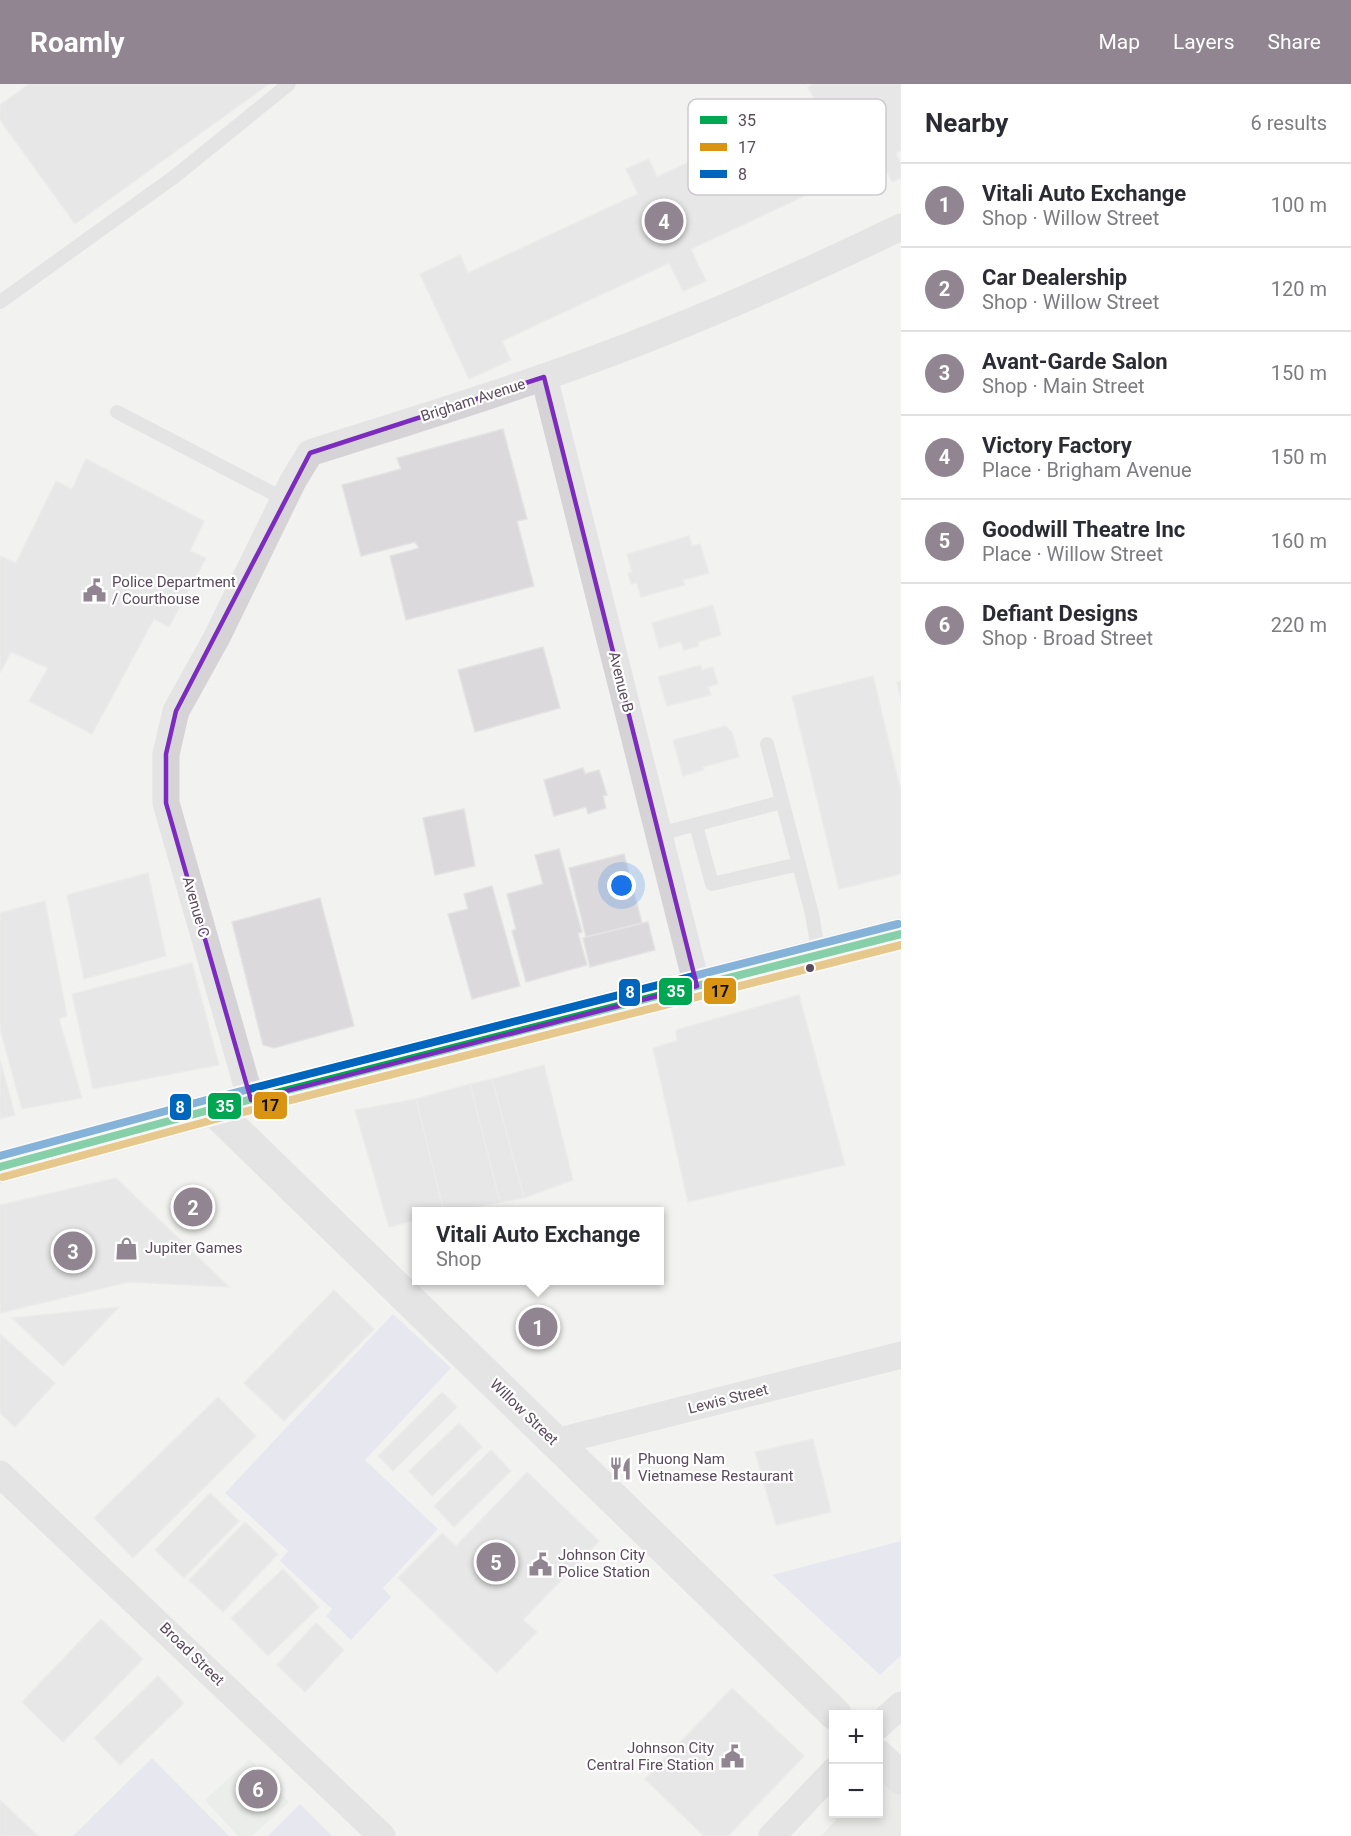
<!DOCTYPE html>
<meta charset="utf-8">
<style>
body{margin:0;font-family:Roboto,sans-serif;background:#f2f2f3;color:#2b2b33}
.controls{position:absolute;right:18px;bottom:18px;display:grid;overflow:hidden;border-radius:0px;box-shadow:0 3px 9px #0003}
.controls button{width:54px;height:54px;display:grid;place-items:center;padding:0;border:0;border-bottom:2px solid #e1e1e2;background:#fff;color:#2b2b33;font:30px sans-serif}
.you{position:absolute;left:622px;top:802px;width:21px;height:21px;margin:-15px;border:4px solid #fff;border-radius:50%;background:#1a73e8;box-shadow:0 0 0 9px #1a73e833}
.badge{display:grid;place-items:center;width:39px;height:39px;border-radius:50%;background:#908590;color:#fff;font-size:20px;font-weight:700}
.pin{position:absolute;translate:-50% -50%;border:3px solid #fff;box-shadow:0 2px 6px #0006}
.popup{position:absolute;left:412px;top:1123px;width:252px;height:78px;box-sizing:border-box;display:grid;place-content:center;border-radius:0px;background:#fff;filter:drop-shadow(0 2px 4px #0005);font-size:20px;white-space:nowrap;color:#7c7c81}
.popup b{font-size:22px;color:#2b2b33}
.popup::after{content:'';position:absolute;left:50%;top:100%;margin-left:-12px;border:12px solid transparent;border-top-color:#fff}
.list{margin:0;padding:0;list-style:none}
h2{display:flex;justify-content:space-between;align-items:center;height:78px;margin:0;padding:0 24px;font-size:26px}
h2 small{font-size:20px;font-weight:400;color:#7c7c81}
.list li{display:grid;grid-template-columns:39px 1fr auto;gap:18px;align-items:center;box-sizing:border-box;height:84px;padding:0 24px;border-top:2px solid #e1e1e2}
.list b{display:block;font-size:22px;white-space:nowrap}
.list p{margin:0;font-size:20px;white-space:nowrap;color:#7c7c81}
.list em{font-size:20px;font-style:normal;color:#7c7c81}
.map{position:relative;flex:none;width:901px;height:1752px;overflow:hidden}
header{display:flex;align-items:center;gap:36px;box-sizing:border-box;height:84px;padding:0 30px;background:#908590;color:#fff}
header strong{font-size:28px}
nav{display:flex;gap:33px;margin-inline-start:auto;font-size:21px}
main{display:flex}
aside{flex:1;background:#fff}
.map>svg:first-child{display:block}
.commercial{fill:#e0e6e1}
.education{fill:#e1e0e1}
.green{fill:#d9dbee}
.building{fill:#dbd9db;stroke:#e4e3e4;stroke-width:1.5}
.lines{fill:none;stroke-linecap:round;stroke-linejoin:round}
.lane{stroke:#d6d3d7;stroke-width:14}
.street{stroke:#d6d3d7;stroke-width:27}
.secondary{stroke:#d6d2d6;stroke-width:33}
.primary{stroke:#d2cdd2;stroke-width:33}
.bus-1-casing{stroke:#fff;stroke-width:12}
.bus-2-casing{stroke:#fff;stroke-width:12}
.bus-3-casing{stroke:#fff;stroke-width:12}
.bus-1{stroke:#00a651;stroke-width:8}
.bus-2{stroke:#d89412;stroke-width:8}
.bus-3{stroke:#0065bd;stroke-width:8}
.marked{fill:none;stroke:#7b2cbf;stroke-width:4.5;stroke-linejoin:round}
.bus-dot{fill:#5b4a5c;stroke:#fff;stroke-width:2}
.labels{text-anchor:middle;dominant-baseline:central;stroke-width:4.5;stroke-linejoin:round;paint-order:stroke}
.street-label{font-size:15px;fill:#5b4a5c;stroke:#fff}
.poi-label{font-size:15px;fill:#5b4a5c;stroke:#fff;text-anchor:start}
.key{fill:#fff;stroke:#cec9ce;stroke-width:1.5}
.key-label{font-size:16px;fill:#5b4a5c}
.line-badge{stroke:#fff;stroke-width:2}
.badge-label{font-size:16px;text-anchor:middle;font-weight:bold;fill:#fff}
.pale-badge-label{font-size:16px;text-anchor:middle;font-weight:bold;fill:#111}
</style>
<header>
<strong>Roamly</strong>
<nav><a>Map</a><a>Layers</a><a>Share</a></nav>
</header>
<main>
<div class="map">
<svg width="901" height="1752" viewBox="0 0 901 1752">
<rect width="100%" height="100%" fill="#f2f2f1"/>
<path class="commercial" d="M250 1675 289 1718 252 1752H238L205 1716Z"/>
<path class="education" d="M901 1673V1752H821L842 1730H878L879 1694Z"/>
<g class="green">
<path d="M393 1230 451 1284 365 1376 438 1445 383 1504 391 1513 351 1556 326 1532 332 1525 280 1477 288 1467 225 1409Z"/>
<path d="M901 1457V1571L880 1591 772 1491Z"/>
<path d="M152 1674 229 1752H73Z"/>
<path d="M300 1720 332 1752H268Z"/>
</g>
<g class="building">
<path d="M29 0H269L75 140 0 36V21Z"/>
<path d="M814 0H901V66L896 69 901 81V94L892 98 881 76 691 165 706 197 683 207 669 179 502 257 511 276 469 295 420 190 460 171 468 189 638 110 626 85 649 75 657 93 816 19 808 3Z"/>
<path d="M503 345 527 435 517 437 534 502 406 536 390 472 419 464 415 458 361 472 342 401 401 385 397 374Z"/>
<path d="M86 375 204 437 190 467 206 474 169 543 154 535 92 650 29 617 48 584 11 568 0 589V472L16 479 56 397 72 405Z"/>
<path d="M689 452 692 462 700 460 709 489 683 496 685 501 641 513 637 499 631 500 628 489 632 488 627 470Z"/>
<path d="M713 521 721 551 698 558 699 562 684 566 681 558 659 564 652 539Z"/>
<path d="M543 563 560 624 475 648 458 586Z"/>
<path d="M701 581 702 586 713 583 718 600 708 603 711 611 667 622 658 593Z"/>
<path d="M873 592 901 708V790L839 805 792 612Z"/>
<path d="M901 597V614L897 598Z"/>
<path d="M725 642 732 648 739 673 703 683 704 686 683 692 673 656Z"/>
<path d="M583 684 585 690 599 686 607 711 603 712 606 724 588 730 586 723 554 732 544 696Z"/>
<path d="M464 725 475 782 435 791 423 734Z"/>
<path d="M559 765 582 848 578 849 587 881 526 898 512 847 516 845 507 810 543 800 535 771Z"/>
<path d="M624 770 642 839 586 853 569 784Z"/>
<path d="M148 789 166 872 84 895 67 811Z"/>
<path d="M492 802 520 902 472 915 448 830 468 825 464 810Z"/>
<path d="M320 814 354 942 274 964 263 961 232 838Z"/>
<path d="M45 817 67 932 59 935 82 1014 22 1025 0 945V829Z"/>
<path d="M648 838 655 866 590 883 583 854Z"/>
<path d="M192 879 219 981 93 1005 72 910Z"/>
<path d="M799 911 845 1081 688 1118 653 964 677 957 676 946Z"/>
<path d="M0 976 15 1031 0 1035Z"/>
<path d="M544 981 573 1096 524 1114 492 995Z"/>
<path d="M492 995 524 1114 500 1118 470 1000Z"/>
<path d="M470 1000 500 1118 453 1128H444L416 1015Z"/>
<path d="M416 1015 444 1128H416V1136L389 1143 355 1026Z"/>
<path d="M116 1094 229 1203 129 1198 0 1229V1121Z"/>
<path d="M334 1206 374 1245 284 1337 244 1299Z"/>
<path d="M119 1223 63 1282 12 1234Z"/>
<path d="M0 1250 55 1299 15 1343 0 1329Z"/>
<path d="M442 1308 457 1323 393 1387 378 1372Z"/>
<path d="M218 1313 256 1352 133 1474 94 1434Z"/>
<path d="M459 1339 482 1363 432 1412 409 1387Z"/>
<path d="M813 1355 831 1428 776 1441 755 1368Z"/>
<path d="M491 1366 511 1387 454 1443 434 1422Z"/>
<path d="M527 1388 599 1457 523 1536 537 1548 497 1589 398 1494 442 1449 456 1462Z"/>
<path d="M210 1409 239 1437 184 1494 155 1466Z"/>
<path d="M245 1438 278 1470 223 1528 189 1496Z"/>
<path d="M283 1485 319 1523 268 1572 231 1534Z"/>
<path d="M101 1535 143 1575 63 1658 22 1618Z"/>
<path d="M316 1539 344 1566 305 1608 277 1581Z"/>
<path d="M158 1592 184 1619 120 1681 94 1654Z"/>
<path d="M732 1604 804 1672 728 1752H704L645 1695Z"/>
<path d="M0 1716 38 1752H0Z"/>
</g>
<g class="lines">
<g class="lane">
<path d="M0 218 174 93 289 0"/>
<path d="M117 328 284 415"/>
<path d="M767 660 812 830 819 871"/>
<path d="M696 741 712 800 799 780"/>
<path d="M659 750 782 718"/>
</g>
<g class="street">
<path d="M544 293 697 902"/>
<path d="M251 1016 166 719V670L176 627 217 553 293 397 310 369C388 344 467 320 544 293 666 251 785 199 901 143"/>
<path d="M555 1358 901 1271"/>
<path d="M0 1390 382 1752"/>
<path d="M878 1642 901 1621"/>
<path d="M772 1752 834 1687"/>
</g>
<g class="secondary">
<path d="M213 1025 835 1630"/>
<path d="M878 1672 901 1694"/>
</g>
<path class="primary" d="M0 1083 213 1025 901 850"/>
<defs>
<path id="bus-1" d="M0 1083 213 1025 901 850"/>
<path id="bus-2" d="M3 1093 216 1035 901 861"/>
<path id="bus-3" d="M0 1072 210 1015 898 840"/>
</defs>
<use href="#bus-1" class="bus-1-casing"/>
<use href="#bus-2" class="bus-2-casing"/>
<use href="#bus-3" class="bus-3-casing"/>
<use href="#bus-1" class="bus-1"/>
<use href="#bus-2" class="bus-2"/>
<use href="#bus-3" class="bus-3"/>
</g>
<path d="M0 0H901V1752H0ZM544 293 697 902 251 1016 166 719V670L176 627 310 369Z" fill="#f2f2f1" fill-opacity=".55" fill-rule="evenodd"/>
<path class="marked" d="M544 293 697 902 251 1016 166 719V670L176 627 310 369Z"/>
<defs>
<symbol id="civic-bare" viewBox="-9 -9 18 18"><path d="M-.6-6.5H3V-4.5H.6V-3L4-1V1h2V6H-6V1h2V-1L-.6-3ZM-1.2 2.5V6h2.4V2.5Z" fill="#908590" stroke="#fff" stroke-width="2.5" paint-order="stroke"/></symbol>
<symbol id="shop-bare" viewBox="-9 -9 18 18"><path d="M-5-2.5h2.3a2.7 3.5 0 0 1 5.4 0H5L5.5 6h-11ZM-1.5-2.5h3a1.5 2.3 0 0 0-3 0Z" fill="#908590" stroke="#fff" stroke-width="2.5" paint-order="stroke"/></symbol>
<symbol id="restaurant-bare" viewBox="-9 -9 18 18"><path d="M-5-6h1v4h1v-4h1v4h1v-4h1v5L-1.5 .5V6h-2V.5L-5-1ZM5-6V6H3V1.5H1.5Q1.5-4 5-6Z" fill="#908590" stroke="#fff" stroke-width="2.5" paint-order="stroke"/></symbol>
</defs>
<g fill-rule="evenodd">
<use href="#civic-bare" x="78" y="490" width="33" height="33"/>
<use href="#shop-bare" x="110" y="1148" width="33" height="33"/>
<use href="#restaurant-bare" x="604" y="1368" width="33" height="33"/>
<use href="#civic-bare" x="524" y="1464" width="33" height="33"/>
<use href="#civic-bare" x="716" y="1656" width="33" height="33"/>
</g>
<circle class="bus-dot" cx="810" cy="884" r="5"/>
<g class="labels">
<g class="street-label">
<text transform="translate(473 316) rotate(-18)">Brigham Avenue</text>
<text transform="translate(621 598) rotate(76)">Avenue B</text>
<text transform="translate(196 823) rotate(74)">Avenue C</text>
<text transform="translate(728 1315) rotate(-14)">Lewis Street</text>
<text transform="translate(524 1328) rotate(44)">Willow Street</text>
<text transform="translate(192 1570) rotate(44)">Broad Street</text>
</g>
<g class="poi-label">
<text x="112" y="498">Police Department<tspan x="112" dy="17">/ Courthouse</tspan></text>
<text x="145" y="1164">Jupiter Games</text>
<text x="638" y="1375">Phuong Nam<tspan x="638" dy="17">Vietnamese Restaurant</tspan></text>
<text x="558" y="1471">Johnson City<tspan x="558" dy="17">Police Station</tspan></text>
<text x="714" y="1664" text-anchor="end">Johnson City<tspan x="714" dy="17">Central Fire Station</tspan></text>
</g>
</g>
<rect x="688" y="15" width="198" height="96" rx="9" class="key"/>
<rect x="700" y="32" width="27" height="8" fill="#00a651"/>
<rect x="700" y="59" width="27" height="8" fill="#d89412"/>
<rect x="700" y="86" width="27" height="8" fill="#0065bd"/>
<g class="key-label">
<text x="738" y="42">35</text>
<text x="738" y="69">17</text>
<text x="738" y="96">8</text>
</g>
<g class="line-badge">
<rect x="703" y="893" width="34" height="28" rx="6" fill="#d89412"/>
<rect x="658" y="893" width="35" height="29" rx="6" fill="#00a651"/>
<rect x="618" y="894" width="23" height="29" rx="6" fill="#0065bd"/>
<rect x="253" y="1007" width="35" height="29" rx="6" fill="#d89412"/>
<rect x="207" y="1008" width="35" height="28" rx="6" fill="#00a651"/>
<rect x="169" y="1009" width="23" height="28" rx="6" fill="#0065bd"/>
</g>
<g class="badge-label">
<text x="676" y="913">35</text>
<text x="630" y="914">8</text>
<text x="225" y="1028">35</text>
<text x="180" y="1029">8</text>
</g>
<g class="pale-badge-label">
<text x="720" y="913">17</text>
<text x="270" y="1027">17</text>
</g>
</svg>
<div class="controls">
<button>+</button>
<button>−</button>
</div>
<div class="you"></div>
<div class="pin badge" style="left:538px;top:1243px">1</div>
<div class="popup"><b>Vitali Auto Exchange</b>Shop</div>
<div class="pin badge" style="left:193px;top:1123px">2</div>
<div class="pin badge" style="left:73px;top:1167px">3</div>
<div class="pin badge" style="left:664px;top:137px">4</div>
<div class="pin badge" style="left:496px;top:1478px">5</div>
<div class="pin badge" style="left:258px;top:1705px">6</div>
</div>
<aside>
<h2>Nearby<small>6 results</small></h2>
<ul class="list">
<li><span class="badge">1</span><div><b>Vitali Auto Exchange</b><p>Shop · Willow Street</p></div><em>100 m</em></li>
<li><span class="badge">2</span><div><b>Car Dealership</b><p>Shop · Willow Street</p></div><em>120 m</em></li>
<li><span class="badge">3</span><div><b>Avant-Garde Salon</b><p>Shop · Main Street</p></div><em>150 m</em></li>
<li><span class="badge">4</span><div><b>Victory Factory</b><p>Place · Brigham Avenue</p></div><em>150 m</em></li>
<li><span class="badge">5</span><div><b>Goodwill Theatre Inc</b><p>Place · Willow Street</p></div><em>160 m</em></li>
<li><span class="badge">6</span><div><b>Defiant Designs</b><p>Shop · Broad Street</p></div><em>220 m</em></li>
</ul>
</aside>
</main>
